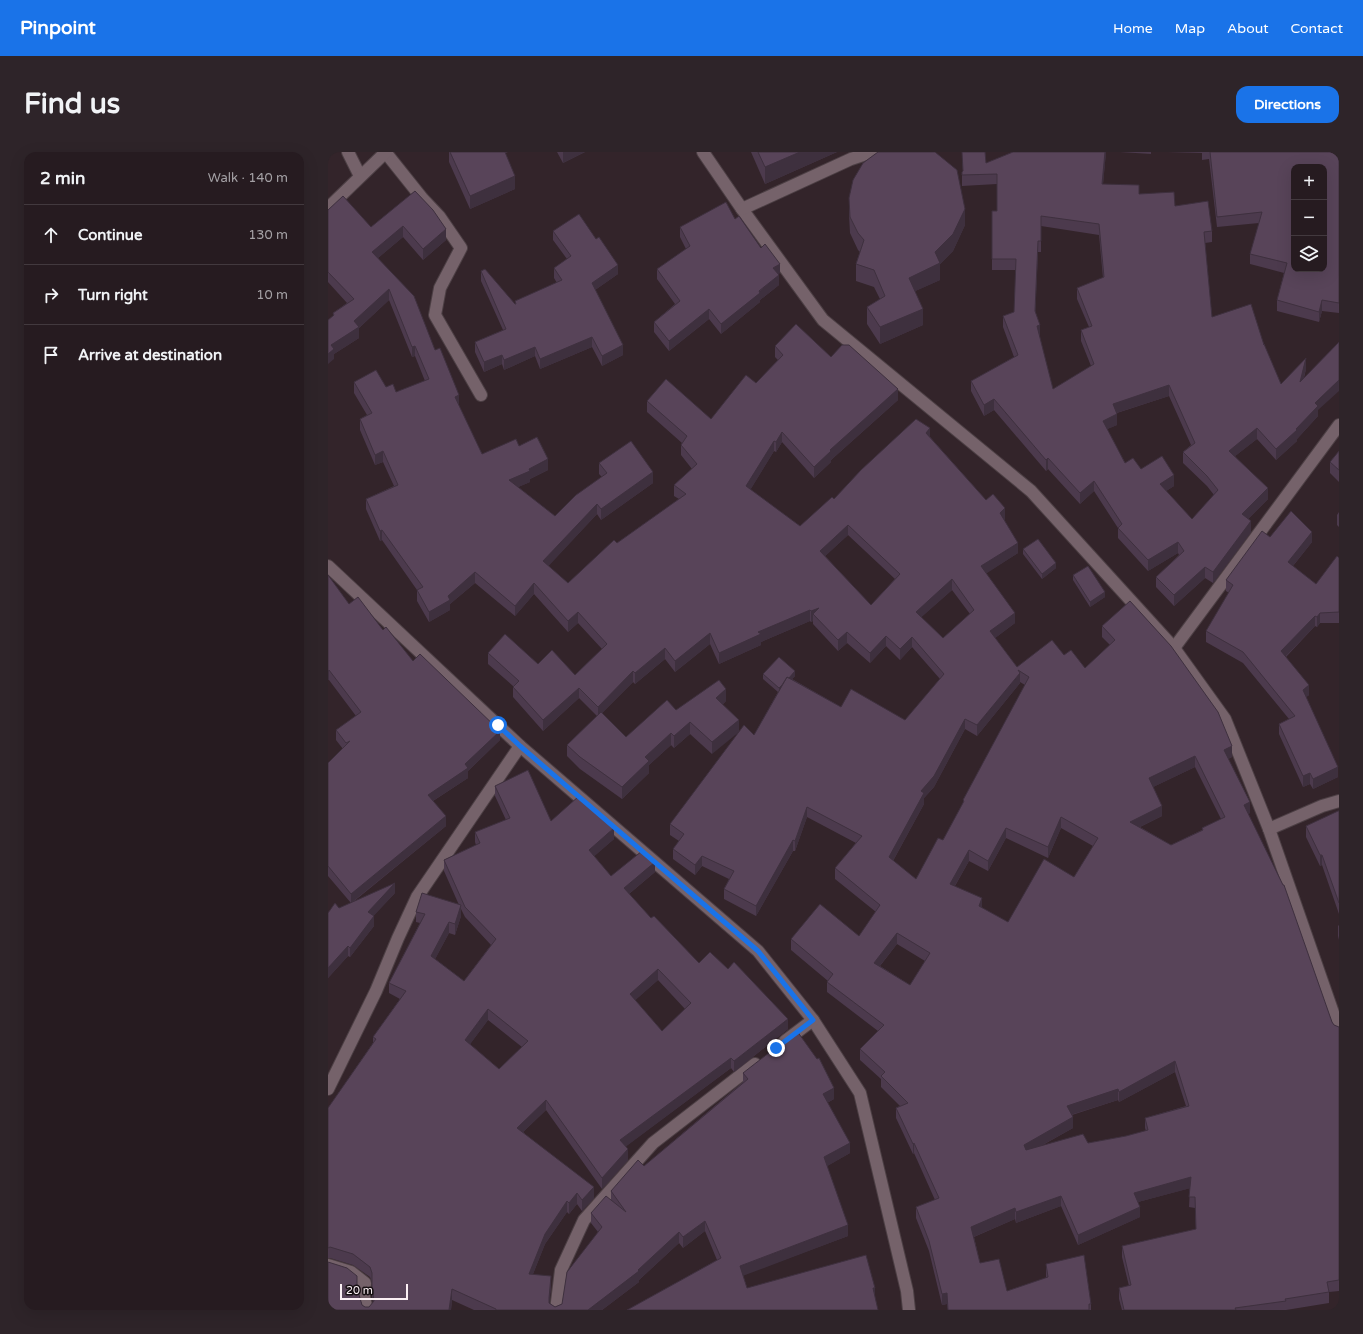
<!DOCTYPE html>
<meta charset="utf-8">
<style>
body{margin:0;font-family:"Varela Round",sans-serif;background:#2e2429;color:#f1f3f6}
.controls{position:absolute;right:12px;top:12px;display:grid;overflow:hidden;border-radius:8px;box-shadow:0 4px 16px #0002}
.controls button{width:36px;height:36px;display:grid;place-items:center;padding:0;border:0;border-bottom:1px solid #42393e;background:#261b20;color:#f1f3f6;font:20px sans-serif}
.scale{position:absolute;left:12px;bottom:10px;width:68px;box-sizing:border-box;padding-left:4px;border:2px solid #fbf0f4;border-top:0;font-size:11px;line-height:14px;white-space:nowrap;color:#fbf0f4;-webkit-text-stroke:3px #160f12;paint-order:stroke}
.stop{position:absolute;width:12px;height:12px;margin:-9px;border:3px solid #1a73e8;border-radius:50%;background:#fff}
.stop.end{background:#1a73e8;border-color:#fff;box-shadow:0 1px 4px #0008}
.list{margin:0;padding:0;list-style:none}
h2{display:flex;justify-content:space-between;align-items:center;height:52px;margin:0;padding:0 16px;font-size:17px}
h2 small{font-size:13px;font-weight:400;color:#a4a1a5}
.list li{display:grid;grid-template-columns:26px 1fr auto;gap:12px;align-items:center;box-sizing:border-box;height:60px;padding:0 16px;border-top:1px solid #42393e}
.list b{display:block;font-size:15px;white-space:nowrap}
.list em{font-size:13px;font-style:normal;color:#a4a1a5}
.icon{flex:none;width:22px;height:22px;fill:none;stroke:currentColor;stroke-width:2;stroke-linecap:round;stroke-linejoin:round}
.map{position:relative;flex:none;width:1011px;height:1158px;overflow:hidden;border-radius:12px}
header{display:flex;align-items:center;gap:24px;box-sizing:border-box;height:56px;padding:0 20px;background:#1a73e8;color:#fff}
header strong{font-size:19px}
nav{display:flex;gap:22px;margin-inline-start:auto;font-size:14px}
.intro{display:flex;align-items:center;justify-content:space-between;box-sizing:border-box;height:96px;padding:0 24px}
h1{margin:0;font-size:28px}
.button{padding:10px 18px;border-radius:12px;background:#1a73e8;color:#fff;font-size:14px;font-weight:700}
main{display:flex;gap:24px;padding:0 24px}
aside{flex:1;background:#261b20;border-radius:12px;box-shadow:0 4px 16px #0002}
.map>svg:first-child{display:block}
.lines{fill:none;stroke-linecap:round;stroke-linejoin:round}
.minor-casing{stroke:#4c3f44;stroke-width:14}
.tertiary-casing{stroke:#4c3f44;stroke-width:14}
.secondary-casing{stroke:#4c3f44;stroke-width:14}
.minor{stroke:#75626a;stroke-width:12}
.tertiary{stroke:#75626a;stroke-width:12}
.secondary{stroke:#75626a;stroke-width:12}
.wall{fill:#4c3a4d;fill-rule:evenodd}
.shaded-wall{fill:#3e303e}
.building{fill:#584459;stroke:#3e303e;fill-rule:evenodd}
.route{stroke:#1a73e8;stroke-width:5}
</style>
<header>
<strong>Pinpoint</strong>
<nav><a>Home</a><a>Map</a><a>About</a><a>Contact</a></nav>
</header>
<div class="intro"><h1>Find us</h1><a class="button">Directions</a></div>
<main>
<aside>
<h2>2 min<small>Walk · 140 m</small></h2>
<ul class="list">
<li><svg class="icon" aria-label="ahead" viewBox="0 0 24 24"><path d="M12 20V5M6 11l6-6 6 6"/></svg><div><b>Continue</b></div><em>130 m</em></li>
<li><svg class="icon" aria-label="right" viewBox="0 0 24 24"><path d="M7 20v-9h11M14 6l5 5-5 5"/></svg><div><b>Turn right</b></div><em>10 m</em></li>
<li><svg class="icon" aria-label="arrive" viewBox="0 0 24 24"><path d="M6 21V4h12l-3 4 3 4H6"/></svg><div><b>Arrive at destination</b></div></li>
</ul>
</aside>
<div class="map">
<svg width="1011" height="1158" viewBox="0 0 1011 1158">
<rect width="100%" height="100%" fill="#33242a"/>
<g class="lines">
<defs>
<g id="minor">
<path d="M375 0 414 57 495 168 703 339 846 496 897 567 941 677 1011 878"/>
<path d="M58 1 94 46 111 64 133 96 112 136 107 163 153 243"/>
<path d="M414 57 523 7 544 0"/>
<path d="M0 414 192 594 430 799 485 868 532 941 579 1139 581 1158"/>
<path d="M846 496 1011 273"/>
<path d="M941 677 994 654 1011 649"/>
<path d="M457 889 485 868"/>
<path d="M0 937 48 839 70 786 89 745 192 594"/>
<path d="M0 1113 23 1120 37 1131 36 1145 39 1158"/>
<path d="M228 1158 233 1118 256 1068 325 991 427 912"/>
</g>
<path id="tertiary" d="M20 0 32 24"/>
<path id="secondary" d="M0 56 58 0"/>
</defs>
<use href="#minor" class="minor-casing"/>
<use href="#tertiary" class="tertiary-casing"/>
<use href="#secondary" class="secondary-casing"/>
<use href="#minor" class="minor"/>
<use href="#tertiary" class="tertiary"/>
<use href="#secondary" class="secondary"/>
</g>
<g class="wall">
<path d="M121 0H180L177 1 187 37 142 57 121 10Z"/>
<path d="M229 0H257L235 11Z"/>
<path d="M423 0H509L437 32Z"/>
<path d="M634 0H657L658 11 685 0H778L775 32 811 42 847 54 884 79V90L877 91 884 165 936 193 953 232 978 217 976 226 990 258V264L969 287V289L948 308 929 287 907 304 940 347 920 367 923 380 885 431 877 426 846 454 828 435V425L851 403 850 401 820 419 790 386V376L766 339 752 352 720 317 718 319 666 258 656 264 643 239V229L686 205 675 175V164L686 160 688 118H664V59H669V32L634 34V20H635ZM713 74 771 83 775 126 749 136V147L761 175 753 178V189L763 214 725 237 711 184H712L707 160 710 100H713ZM841 244 863 293 855 300V311L879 334 886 343 864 367 838 339 846 334 813 317 797 311 779 277 789 273V261Z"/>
<path d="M792 0H823V2Z"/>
<path d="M839 0H1011V161L994 159 991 170 949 159V148L956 121 922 112V102L931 71 889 75 881 7 874 8V1Z"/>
<path d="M87 39 118 88 95 108 75 85 50 106 107 198 131 254 154 302 191 294 220 318 202 327V330L190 335 227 364 274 325 271 322V311L325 331 273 368 269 362 220 414 240 431 289 391 351 347 346 344V333L364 317 353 303V293L354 291 319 260V249L383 267 428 231 450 208 447 205V194L503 205 570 248 503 308V310L486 326 454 290 448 300 446 299 422 338 472 374 506 347 602 285 658 348 677 367 676 368 690 401 658 421 687 471 667 486 689 515 736 503 757 516 782 493 774 485V474L904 605 900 607 922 661 920 662 1004 870 1006 873 1011 876V1139L1001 1140V1151L958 1158H794L791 1147V1136L801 1134 794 1105V1094L868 1077 867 1056 861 1055 862 1036 810 1050 812 1065 750 1093 733 1054 688 1071 687 1067 646 1085 652 1111 679 1139 718 1126V1112L763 1152V1158H620L619 1152 614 1153 601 1099 588 1066V1055L607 1048 586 1001 585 1002 568 966V956L572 954 553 935V927L532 908V897L550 879 499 840V830L500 829 463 798V787L531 784 548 760 507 727V716L528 691 479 665 467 699H465L428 764 396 747V737L401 727 374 714 367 723 345 707V697L351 689 342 683V672L426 583 450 540 435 527V522L467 524 464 527 513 555 577 568 612 527 584 495 572 508 558 494 542 511 519 491 510 499 485 472V469L483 470 482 469 433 490V493L391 512 382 492 347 520 337 507 307 532 305 530 274 561 298 585 348 558 398 549 395 552 384 602 362 582 346 596 343 593 321 613V621L294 647 252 617 239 604V593L269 564 251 546 215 579 185 545V534L160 512V501L210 512 247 523 274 497 250 471 240 480 206 442 187 464 147 431 122 452V458L101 470 89 449V438L54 388 52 389 38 357V347L66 334 55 310 47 313 32 278V267L39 263 26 241V230L58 235 68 240 97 229 87 204 84 205 61 148 31 176V186L6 202V207L5 161 19 151 0 130V58L43 75ZM520 383 567 427 543 453 497 404ZM624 438 642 462 615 486 593 465ZM692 530 697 533 635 648V651L615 688 588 727 565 709 596 652V646L606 635 637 577 649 584 692 531ZM867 615 893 667 874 676V678L843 693 812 675 834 664 825 635ZM733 676 765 694 746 725 680 770 654 756 627 734 641 709 660 719 678 686 720 706ZM569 792 597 809 582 833 552 814ZM847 920 858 954 817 966V976L818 979 798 984 760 991 713 994 745 976 744 963 790 948 791 950Z"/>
<path d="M521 46 637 73 625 99 612 112V128L587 139 595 173 552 192 539 172V155L552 147 546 135 528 129V112L532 100 530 98 522 81 521 63Z"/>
<path d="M407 67 452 121 450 122 451 133 432 148V150L393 182 381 167 341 199 326 180V170L347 152 329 127V117L358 97 352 85V75Z"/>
<path d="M225 79 290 122 267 138 295 203 274 214 264 195 212 217 207 204 176 218 174 212 156 220 147 200V190L175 178 153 129V119L187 152V149L229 131 226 126V116L239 107 225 88Z"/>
<path d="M1011 299V330L1002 321V310Z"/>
<path d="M1011 360V375L1009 373V363Z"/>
<path d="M942 385 984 390 965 414 988 432 1011 406V471H992L989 475 987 474 958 505 981 543 978 545 1010 625 985 637 982 632 975 635 951 582V572L961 567 915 511 878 490V479L901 441 898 439V428Z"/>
<path d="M695 397 728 416 714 427 695 402Z"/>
<path d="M0 423 21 452 55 478 85 509 172 588 140 619V626L105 649 118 674 25 750 67 741 45 764 46 774 22 805 20 804 0 826V761L23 751 0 724V611L15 597 8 588V578L28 564 1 528Z"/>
<path d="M745 423 777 445 762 455 745 428Z"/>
<path d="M167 634 223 669 286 687 266 704 283 724 327 720 301 742 323 766 371 811 460 877 406 920 403 916 298 994 300 1008 274 1037 218 958 195 980 266 1046 254 1059 249 1052 241 1062 239 1060 217 1092 205 1122 223 1135 221 1151 227 1155 234 1152 270 1080 263 1071V1061L283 1048V1039L316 1014 415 930V921L506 947 499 951 522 1001 499 1014 520 1084 415 1123 419 1136 547 1145 299 1158 389 1108 377 1079 355 1096 351 1091 311 1128V1130L274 1158H146L124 1148 123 1158H0L29 1137 34 1153 37 1155H41L45 1151 44 1144V1130L42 1125 25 1113 2 1106H0V956L45 891V885L72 847 61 841V831L92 771 88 770V760L131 753 116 719V708L148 693 147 690V680L178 668 167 644ZM133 757 137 765 163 793 136 829 107 807 121 781 127 783 133 764ZM330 828 357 857 334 879 307 848ZM160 868 194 895 171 917 142 892Z"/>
<path d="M1011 659V762L994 713 992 714 978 685V674Z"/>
<path d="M1011 773V788L1010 784V774Z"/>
</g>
<g class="shaded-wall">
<path d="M235 0H257L235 11Z"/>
<path d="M472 0H509L437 32V15Z"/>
<path d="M777 0H778L774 43V32Z"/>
<path d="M187 24V37L142 57V44Z"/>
<path d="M637 57V73L625 99 612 112V128L581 142V126Z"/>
<path d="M75 74V85L44 111V100Z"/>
<path d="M118 77V88L95 108V97Z"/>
<path d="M710 89V100L707 170V159Z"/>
<path d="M452 112V121L445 126V116Z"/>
<path d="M290 113V122L264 140V131Z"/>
<path d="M451 123V133L432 148V150L393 182V172Z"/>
<path d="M61 137V148L31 176V186L6 202V207L0 212V202L3 193 26 169Z"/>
<path d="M994 148V159L991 170V160Z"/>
<path d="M381 157V167L341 199V189Z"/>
<path d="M595 157V173L552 192V175Z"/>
<path d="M712 173V184L709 185V174Z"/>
<path d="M264 185V195L212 217V207Z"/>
<path d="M295 193V203L274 214V204Z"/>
<path d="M87 194V204L84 205V195Z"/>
<path d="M207 195V204L176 218V208Z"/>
<path d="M174 203V212L156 220V210Z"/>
<path d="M978 206V217L972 240V230Z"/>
<path d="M1011 228V239L990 258V264L969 287V289L948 308V297L968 277 987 251Z"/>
<path d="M841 233V244L785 262V252Z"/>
<path d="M570 237V248L503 308V310L486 326V315L502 298Z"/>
<path d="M131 243V254L127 245Z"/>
<path d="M666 247V258L656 264V253Z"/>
<path d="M789 262V273L775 279V269Z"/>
<path d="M602 276V286L598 281Z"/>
<path d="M929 276V287L901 309V299Z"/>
<path d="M454 280V290L448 300V290Z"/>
<path d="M446 289V299L418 345V334Z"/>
<path d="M55 299V310L47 313V303Z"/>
<path d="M720 306V317L718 319V308Z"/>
<path d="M220 307V318L202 327V330L181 339V328Z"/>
<path d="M325 320V331L273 368V357Z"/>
<path d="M846 323V334L832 343V332Z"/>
<path d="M766 329V339L752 352V341Z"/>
<path d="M940 336V347L914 373V362Z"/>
<path d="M269 352V362L215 420V409Z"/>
<path d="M677 356V367L672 372V361Z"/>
<path d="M923 369V380L885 431V420Z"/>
<path d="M520 373V383L492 409V399Z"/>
<path d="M54 378V388L52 389V379Z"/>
<path d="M984 380V390L960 420V410Z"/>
<path d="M850 390V401L820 419V408Z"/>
<path d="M690 391V401L653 425V414Z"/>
<path d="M728 411V416L714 427V422Z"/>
<path d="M877 415V426L846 454V443Z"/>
<path d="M147 420V431L122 452V458L101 470V460Z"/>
<path d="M624 427V438L588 470V460Z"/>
<path d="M206 431V442L187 464V454Z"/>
<path d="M777 440V445L762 455V450Z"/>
<path d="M491 456 485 462V469L483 470V459Z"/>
<path d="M482 458V469L433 490V493L391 512V501L430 480Z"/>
<path d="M250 460V471L240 480V469Z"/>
<path d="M687 461V471L662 490V479Z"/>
<path d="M992 461V471L989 475V465Z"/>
<path d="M987 464V474L953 509V499Z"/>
<path d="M519 480V491L510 499V488Z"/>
<path d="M382 481V492L347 520V509Z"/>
<path d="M558 484V494L542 511V501Z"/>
<path d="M584 485V495L572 508V497Z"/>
<path d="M337 496V507L307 532V521Z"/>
<path d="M1 518V528H0V519Z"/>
<path d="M305 519V530L270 565V555Z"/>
<path d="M467 519V524L451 541V536Z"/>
<path d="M692 521V531L649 584V573Z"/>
<path d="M981 533V543L975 548V538Z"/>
<path d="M251 536V546L215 579V568Z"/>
<path d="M398 537V549L388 558V546Z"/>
<path d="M637 567V577L606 635 596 646V652L561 716V705L593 639Z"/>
<path d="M411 568V580L384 602V590Z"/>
<path d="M362 570V582L346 596V584Z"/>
<path d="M172 579V588L140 619V626L100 652V643L137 612Z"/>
<path d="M343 581V593L321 613V621L294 647V635L317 605Z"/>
<path d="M904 594V605L896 609V598Z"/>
<path d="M867 604V615L821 637V626Z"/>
<path d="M1010 615V625L985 637V627Z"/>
<path d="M982 621V632L975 635V624Z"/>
<path d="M922 650V661L916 664V653Z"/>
<path d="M834 654V664L802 680V670Z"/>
<path d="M479 655V665L467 699V689Z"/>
<path d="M118 664V674L23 751V742Z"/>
<path d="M733 665V676L720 706V695Z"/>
<path d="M286 676V687L261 709V698Z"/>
<path d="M678 676V686L660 719V709Z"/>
<path d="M465 688V699L428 764V754Z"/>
<path d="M641 698V709L622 742V732Z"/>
<path d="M992 703H994V713L992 714Z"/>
<path d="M374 704V714L367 723V713Z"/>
<path d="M327 710V720L296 746V736Z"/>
<path d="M67 731V741L40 770V760Z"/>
<path d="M654 746V757L651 754Z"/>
<path d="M133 753V764L127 783V772Z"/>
<path d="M46 764V774L22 805V796Z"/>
<path d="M121 770V781L103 815V804Z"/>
<path d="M569 781V792L546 821V811Z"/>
<path d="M20 794V804L0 826V816Z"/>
<path d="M330 817V828L302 853V842Z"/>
<path d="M160 857V868L137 899V888Z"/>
<path d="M460 867V877L406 920V909Z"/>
<path d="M403 906V916L292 999V988Z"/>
<path d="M847 909V920L791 950V940Z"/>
<path d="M506 936V947L495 953V942Z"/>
<path d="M790 937V948L739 964V954Z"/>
<path d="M218 948V958L189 986V976Z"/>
<path d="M745 965V976L696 1003V993Z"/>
<path d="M522 991V1001L496 1016V1005Z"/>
<path d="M586 991V1001L585 1002V992Z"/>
<path d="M300 997V1008L274 1037V1026Z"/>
<path d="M863 1025V1036L806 1051V1041Z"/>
<path d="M266 1035V1046L254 1059V1048Z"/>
<path d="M249 1041V1052L241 1062V1051Z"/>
<path d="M733 1044V1054L688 1071V1060Z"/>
<path d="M239 1049V1060L217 1092 201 1132V1122L217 1082Z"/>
<path d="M812 1055V1065L750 1093V1083Z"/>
<path d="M687 1056V1067L643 1086V1075Z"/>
<path d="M377 1069V1079L355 1096V1085Z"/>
<path d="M520 1073V1084L412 1125V1114Z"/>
<path d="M351 1080V1091L311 1128V1130L274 1158H260L310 1118Z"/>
<path d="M223 1124V1135L221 1157V1146Z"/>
<path d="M545 1136H547V1146Z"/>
<path d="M124 1137V1148L123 1158H121Z"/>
<path d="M619 1141V1152L614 1153V1142Z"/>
</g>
<g class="building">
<path d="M122 0H177L187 24 142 44Z"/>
<path d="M430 0H472L437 15Z"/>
<path d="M550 0H607L629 18 637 57 625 82 607 100 612 111 581 126 595 157 552 175 539 155 557 144 546 118 528 112 536 88 530 81 522 65 521 46 525 28 535 11Z"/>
<path d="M634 0H657L658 11 685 0H777L774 32 811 33V42L846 40 847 54 880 49 884 79 876 80 884 165 923 152 936 193V192L953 232 978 206 972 230 1011 190V228L987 251 990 254 968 277 969 278 948 297 929 276 901 299 940 336 914 362 923 369 885 420 877 415 846 443 828 425 856 399 850 390 820 408 790 376 794 372 766 329 752 341 720 306 718 308 666 247 656 253 643 229 690 203 675 164 686 160 688 107H664V59H669V22L634 23V20L635 19ZM713 64 771 72 776 125 749 136 764 174 753 178 766 212 725 237 709 174 712 173 707 159 710 89H713ZM841 233 867 291 855 300 879 324 890 338 864 367 832 332 846 323 834 304 813 317 805 306 797 311 775 269 789 262 785 252Z"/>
<path d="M882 0H1011V151L994 148 991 160 949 148 959 111 922 102 934 60 889 65ZM966 15H996V117H966Z"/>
<path d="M87 39 105 58 118 77 95 97 75 74 44 100 86 144 107 198 112 196 131 243 127 245 154 302 188 287 191 294 209 285 220 307 201 317 202 319 181 328 227 364 248 343 279 321 271 311 303 289 325 320 273 357 269 352 215 409 240 431 286 388 289 391 358 342 346 333 369 312 353 293 359 284 319 249 338 227 383 267 418 223 428 231 455 203 447 194 468 172 503 205 514 193H521L570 237 502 298 503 299 486 315 454 280 448 290 446 289 418 334 472 374 504 345 506 347 533 318 588 267 602 276 598 281 658 348 665 342 677 356 672 361 690 391 653 414 687 461 662 479 689 515 724 488 736 503 743 498 757 516 787 488 774 474 802 449 843 494 890 560 904 594 896 598 922 650 916 653 955 733H956L1004 870 1006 873 1011 875V1128L999 1130 1001 1140 957 1147 958 1149 907 1156 908 1158H796L791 1136 803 1133 794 1094 868 1077 867 1045H861L863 1025 806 1041 812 1055 750 1083 733 1044 688 1060 687 1056 643 1075 652 1111 671 1107 679 1139 720 1125 718 1112 756 1103 763 1152H761V1158H620L619 1141 614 1142 601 1089 588 1055 611 1046 586 991 585 992 568 956 580 951 553 924 557 920 532 897 556 873 499 830 505 822 463 787 492 752 531 784 552 753 507 716 534 684 479 655 467 689 465 688 428 754 396 737 406 719 374 704 367 713 345 697 356 682 342 672 416 573 426 583 459 525 513 555 523 537 577 568 616 522 584 485 572 497 558 484 542 501 519 480 510 488 485 462 491 456 483 459 482 458 430 480 433 482 391 501 382 481 347 509 337 496 307 521 305 519 270 555 251 536 215 568 185 535 191 529 160 501 177 482 210 512 224 498 247 523 279 492 250 460 240 469 206 431 187 454 147 420 120 444 122 448 101 460 89 438 95 435 54 378 52 379 38 347 70 333 55 299 47 303 32 267 44 261 26 230 48 218 58 235 65 232 68 240 101 227 87 194 84 195 61 137 26 169 31 175 3 193 6 197 0 202V168L6 163 5 161 26 147 0 120V58L15 44 43 75ZM520 373 572 422 543 453 492 399ZM624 427 646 458 615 486 588 460ZM690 518 701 525 635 648 636 649 615 688 610 686 588 727 561 705 596 641 593 639 606 624 637 567 649 573 692 521ZM867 604 897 665 874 676 875 678 843 693 802 670 834 654 821 626ZM733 665 770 686 746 725 716 707 680 770 651 754 654 746 622 732 641 698 660 709 678 676 720 695ZM569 781 602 801 582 833 546 811ZM847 909 861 954 817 966 820 978 798 984 760 991 755 982 698 998 696 993 745 965 739 954 790 937 791 940Z"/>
<path d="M398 50 407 67 411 64 433 96 437 92 452 112 445 116 451 123 431 139 432 141 393 172 381 157 341 189 326 170 352 149 329 117 362 94 352 75Z"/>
<path d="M251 62 268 87 271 85 290 113 264 131 295 193 274 204 264 185 212 207 207 195 176 208 174 203 156 210 147 190 178 177 153 119 157 117 187 152H188L187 149 234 128 226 116 243 104 225 79Z"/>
<path d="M1011 299V318L1002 310Z"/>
<path d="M963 359 984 380 960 410 988 432 1009 404 1011 406V460L992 461 989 465 987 464 953 499 981 533 975 538 1010 615 985 627 982 621 975 624 951 572 967 564 915 500 878 479 905 433 898 428 934 379 942 385Z"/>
<path d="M710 387 728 411 714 422 695 397Z"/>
<path d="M760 414 777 440 762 450 745 423Z"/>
<path d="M0 423 21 452 30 445 55 478 58 475 85 509 92 502 172 579 137 612 140 616 100 643 118 664 23 742 0 714V611L22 589 18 591 8 578 33 560 1 518 0 519Z"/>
<path d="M451 505 467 519 461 526 459 525 454 533 451 536 435 522Z"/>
<path d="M391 528 398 537 388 546 411 568 384 590 362 570 346 584 343 581 317 605 321 609 294 635 252 605 239 593 273 560 298 585 339 548 348 558Z"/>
<path d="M200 618 223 669 251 644 285 673 286 676 261 698 283 724 314 699 327 710 296 736 323 766 326 764 371 811 382 800 400 817 406 810 460 867 406 909 403 906 292 988 300 997 274 1026 218 948 189 976 266 1035 254 1048 249 1041 241 1051 239 1049 217 1082 201 1122 223 1124 221 1146V1151L227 1155 234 1152 239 1120 274 1075 263 1061 278 1044 298 1060 283 1039 310 1008 316 1014 420 927 415 921 469 879 489 907 491 906 506 936 495 942 522 991 496 1005 520 1073 412 1114 419 1136 538 1103 547 1136H545L550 1158H299L393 1106 377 1069 355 1085 351 1080 310 1118 311 1119 260 1158H168V1157L124 1137 121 1158H0V1110L19 1116 29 1124V1136L34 1153 37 1155H41L46 1149 44 1134V1121L42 1115 25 1102 2 1095 0 1096V956L48 887 45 885 78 839 61 831 97 762 88 760 94 741 133 753 127 772 121 770 103 804 136 829 168 787 137 755 116 708 152 691 147 680 182 666 167 634ZM330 817 363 851 334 879 302 842ZM160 857 200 889 171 917 137 888Z"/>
<path d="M1010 659H1011V751L994 703H992L978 674Z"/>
<path d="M67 731 40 760 46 764 22 796 20 794 0 816V761L7 751 11 756Z"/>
</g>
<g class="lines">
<path class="route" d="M170 573 192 594 430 799 485 868 448 896"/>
</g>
</svg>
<div class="controls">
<button>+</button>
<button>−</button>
<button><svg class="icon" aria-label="layers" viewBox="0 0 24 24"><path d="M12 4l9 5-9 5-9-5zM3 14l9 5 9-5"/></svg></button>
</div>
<div class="scale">20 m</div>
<div class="stop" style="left:170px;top:573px"></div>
<div class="stop end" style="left:448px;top:896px"></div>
</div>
</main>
